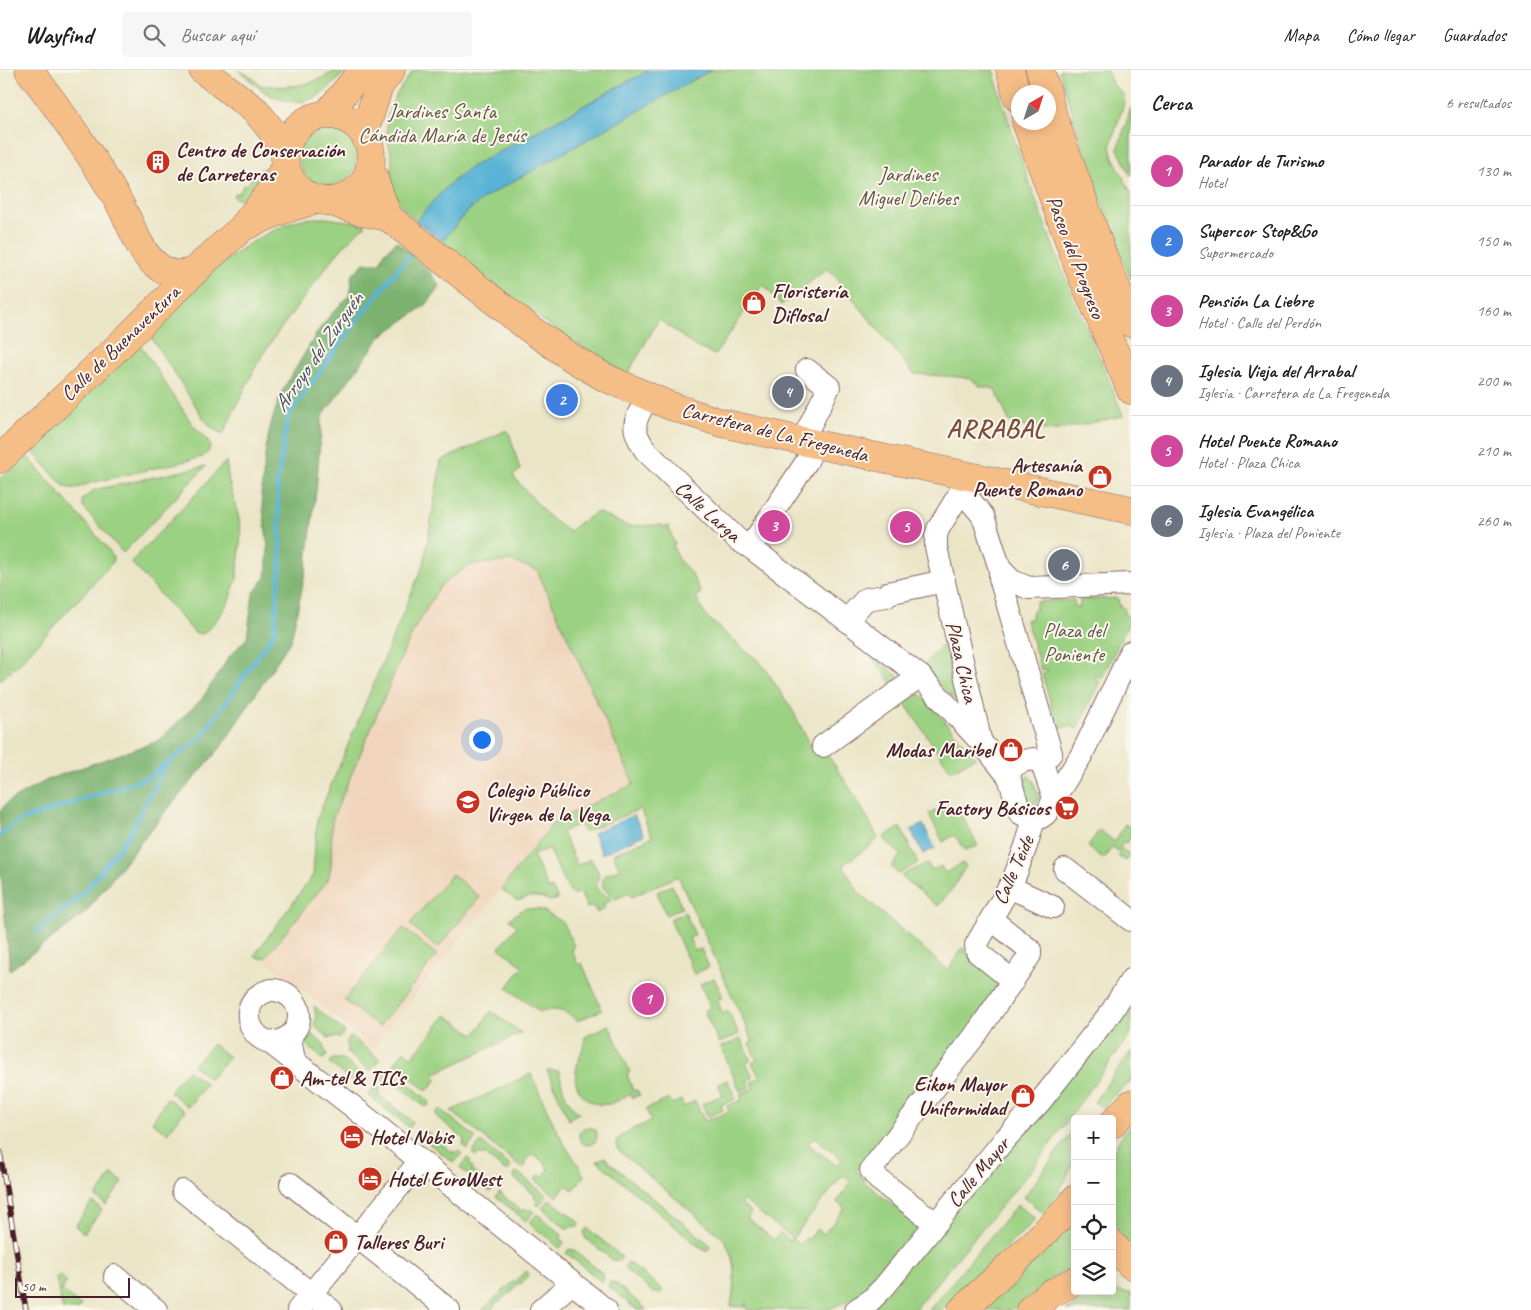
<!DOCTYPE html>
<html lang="es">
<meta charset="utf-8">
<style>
body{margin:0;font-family:Caveat,sans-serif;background:#f6f6f6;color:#202124}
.controls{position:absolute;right:15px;bottom:15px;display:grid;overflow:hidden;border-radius:5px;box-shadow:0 2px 12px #0003}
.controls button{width:45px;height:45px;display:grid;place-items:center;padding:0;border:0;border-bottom:1px solid #e0e0e0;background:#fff;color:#202124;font:25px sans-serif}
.compass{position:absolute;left:1011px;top:15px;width:45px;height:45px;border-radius:50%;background:#fff;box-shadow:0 2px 12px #0003;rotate:39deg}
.scale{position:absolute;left:15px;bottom:12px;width:115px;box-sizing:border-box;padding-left:5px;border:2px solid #4a1f2b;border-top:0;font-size:14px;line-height:18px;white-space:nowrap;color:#4a1f2b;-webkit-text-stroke:4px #fbf7ec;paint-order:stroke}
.you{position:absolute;left:481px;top:669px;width:18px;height:18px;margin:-12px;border:4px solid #fff;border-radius:50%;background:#1a73e8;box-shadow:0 0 0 8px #1a73e833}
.badge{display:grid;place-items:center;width:32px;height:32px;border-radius:50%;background:#db2777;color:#fff;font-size:16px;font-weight:700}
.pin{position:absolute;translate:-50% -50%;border:2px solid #fff;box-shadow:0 1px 5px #0006}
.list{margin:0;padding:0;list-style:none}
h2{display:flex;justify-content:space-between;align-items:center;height:65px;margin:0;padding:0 20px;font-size:21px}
h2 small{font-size:16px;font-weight:400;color:#757577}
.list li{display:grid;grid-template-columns:32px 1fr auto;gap:15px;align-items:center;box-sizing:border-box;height:70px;padding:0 20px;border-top:1px solid #e0e0e0}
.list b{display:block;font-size:19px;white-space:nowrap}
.list p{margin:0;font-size:16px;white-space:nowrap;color:#757577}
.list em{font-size:16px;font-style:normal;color:#757577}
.icon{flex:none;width:28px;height:28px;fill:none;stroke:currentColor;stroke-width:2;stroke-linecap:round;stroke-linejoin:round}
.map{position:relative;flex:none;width:1131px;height:1240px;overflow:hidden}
header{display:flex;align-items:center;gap:30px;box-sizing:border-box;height:70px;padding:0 25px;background:#fff;border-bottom:1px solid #e0e0e0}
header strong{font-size:24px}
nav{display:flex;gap:28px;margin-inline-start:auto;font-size:18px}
.search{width:350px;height:45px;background:#f6f6f6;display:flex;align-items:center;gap:12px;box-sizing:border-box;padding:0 18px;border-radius:5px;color:#757577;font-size:19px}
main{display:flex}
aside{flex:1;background:#fff}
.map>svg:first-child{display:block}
.built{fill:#f0d5bc}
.green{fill:#9bd182;stroke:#727856;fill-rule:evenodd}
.forest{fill:#7cb370;stroke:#63694e}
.water{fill:#59b3d6;stroke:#526980}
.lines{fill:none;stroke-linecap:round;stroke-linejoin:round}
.stream{stroke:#59b3d6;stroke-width:4.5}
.minor-casing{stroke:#826462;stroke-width:24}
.major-casing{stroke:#826462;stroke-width:29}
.highway-casing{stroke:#826462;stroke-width:29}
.minor{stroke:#fff;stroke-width:22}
.major{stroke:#f6be87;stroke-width:28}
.highway{stroke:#f6be87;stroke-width:28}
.rail-casing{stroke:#4a1f2b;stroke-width:5.5}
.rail{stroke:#fbf7ec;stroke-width:4;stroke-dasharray:11;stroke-linecap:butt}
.labels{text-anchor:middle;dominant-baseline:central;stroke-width:4;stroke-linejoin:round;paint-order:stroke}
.park-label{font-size:21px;fill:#625445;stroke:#fbf7ec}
.poi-label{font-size:21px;font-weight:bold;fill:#4a1f2b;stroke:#fbf7ec;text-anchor:start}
.street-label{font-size:21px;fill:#4a1f2b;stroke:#fbf7ec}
.water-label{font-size:22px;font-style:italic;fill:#4f5367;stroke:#fbf7ec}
.district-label{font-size:26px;font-weight:bold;letter-spacing:1px;fill:#7b4e40;stroke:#fbf7ec}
</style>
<header>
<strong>Wayfind</strong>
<div class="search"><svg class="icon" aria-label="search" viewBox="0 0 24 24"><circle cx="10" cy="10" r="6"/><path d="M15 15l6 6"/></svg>Buscar aquí</div>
<nav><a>Mapa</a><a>Cómo llegar</a><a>Guardados</a></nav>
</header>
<main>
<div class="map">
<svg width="1131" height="1240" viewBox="0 0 1131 1240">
<rect width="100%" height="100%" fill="#fbf7ec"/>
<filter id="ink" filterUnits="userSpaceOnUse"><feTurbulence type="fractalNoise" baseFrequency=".02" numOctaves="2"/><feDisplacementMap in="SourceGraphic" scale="10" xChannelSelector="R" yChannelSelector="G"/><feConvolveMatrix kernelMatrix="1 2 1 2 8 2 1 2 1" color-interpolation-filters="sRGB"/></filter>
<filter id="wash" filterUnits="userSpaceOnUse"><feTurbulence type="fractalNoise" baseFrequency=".0096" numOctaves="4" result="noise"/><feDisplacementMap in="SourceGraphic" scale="20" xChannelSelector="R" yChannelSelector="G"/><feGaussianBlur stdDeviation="1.12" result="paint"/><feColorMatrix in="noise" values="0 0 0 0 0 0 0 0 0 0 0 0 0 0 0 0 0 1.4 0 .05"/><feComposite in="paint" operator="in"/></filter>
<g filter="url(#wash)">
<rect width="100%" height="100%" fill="#ebe5c7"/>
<path class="built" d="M511 491 537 500 634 714 555 751 373 978 264 889 328 810 331 797 332 750 406 576 416 556 441 515 470 495Z"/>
<g class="green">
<path d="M238 0 252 7 260 15C278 17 295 18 312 12 324 8 333 0 346 0 325 25 306 41 272 26 260 20 248 8 238 0Z"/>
<path d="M414 0H649L471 97C449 112 433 131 416 151 405 141 391 125 391 109 390 102 392 96 392 90 391 80 386 69 387 59 387 36 400 17 414 0Z"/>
<path d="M711 0H993C1015 77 1043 152 1073 226 1090 266 1108 305 1123 346L1053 361 1019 356 1009 351 995 319 980 316 971 309 960 307 914 304 828 198 781 235 763 214 715 285 696 277 659 249 627 305 558 262 479 202 442 171 469 140 487 126Z"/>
<path d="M1059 0H1106L1112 13 1123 25 1124 33 1110 77 1113 87 1131 123V210L1095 115Z"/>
<path d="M1131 38V106L1118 79Z"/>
<circle cx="328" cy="87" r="29"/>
<path d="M262 98 265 101 261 112 257 114 258 118 255 119 251 124V126C245 129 238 132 233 126L235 123H239L243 117 242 116 246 115 251 110 250 109Z"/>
<path d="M326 148 354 152 366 156 361 159 345 175 331 191 273 269 257 294 223 364 213 359 204 349 149 264C189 224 225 182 277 159 286 155 294 151 303 149 310 148 318 148 326 148Z"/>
<path d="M139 273 192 354 208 371 210 377 208 382 203 387 90 413C81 417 73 421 64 416L31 380Z"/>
<path d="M507 360 509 362 520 400 513 406 549 447 569 462 578 454 597 442 627 456 662 455 663 457 668 456 675 475 673 476 678 489 691 503 701 523 696 526 702 540 708 548 744 580 757 589 766 600 793 641 810 675 819 670 827 684 855 726 878 768 874 773 843 795 858 822 948 900 962 878 998 908 1001 912 976 954 856 1101 865 1108 863 1111 919 1156 873 1213 860 1223 845 1232 827 1240H747V1233H746L745 1237 731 1236C735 1208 737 1196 725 1170L618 1080C617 1078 616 1075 616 1073 618 1064 643 1055 651 1051L646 1039 669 1029 672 1034 681 1030 684 1037 695 1031 705 1051 729 1042 727 1036 742 1030 740 1024 754 1018 752 1011 760 1008 752 993 757 990 749 974 753 972 678 806 632 827 629 823 615 829C605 818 600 822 604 805L620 799 613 784 652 767 640 739 584 762 579 754 562 762 577 795 591 789 599 804 596 818 605 826 610 827 612 831 604 833 605 838 597 843 593 836 587 838 580 822 572 825 564 812 549 778 533 785 548 819 552 818 558 829 550 831C537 825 530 826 517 831L501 819 555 751 634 714 537 500 511 491 470 495 441 515 416 556 406 576 332 750 331 797 328 810 264 889 254 886 313 805 317 749 424 493 441 391ZM814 1067 842 1089 837 1096 808 1074ZM843 1105 851 1112 837 1132 845 1138 824 1164 817 1159 809 1169 806 1168 800 1175 792 1169ZM743 1130 792 1168 790 1171 780 1163 774 1170 747 1148 751 1142 741 1134Z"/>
<path d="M26 385 109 480 113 487V492L17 596 0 610V408Z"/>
<path d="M226 391 229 412 239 449 241 465 237 508 228 533 215 552 203 564 195 563 131 492 200 420Z"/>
<path d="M206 396 123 483 83 437 82 430 94 420Z"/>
<path d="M1118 528 1119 535 1122 536 1125 540V545L1131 548 1102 608 1095 605 1094 607 1100 611 1077 659 1070 656 1058 658 1042 604 1048 602 1047 599 1041 600 1026 550 1031 548 1033 541 1036 539V532L1074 530 1075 537H1080V530Z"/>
<path d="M942 575 946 579 959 633 921 598Z"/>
<path d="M873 586 900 608 894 616 872 587Z"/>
<path d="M916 623 922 626 976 687 951 701 903 631Z"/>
<path d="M1028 706 1033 710 1039 727 1037 732 1034 734 1028 731 1023 713 1024 709Z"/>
<path d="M946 735 951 739 960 742 978 776 965 780 954 765 943 772 929 744Z"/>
<path d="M1125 754 1131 758V767L1127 773 1124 772 1120 778 1129 784 1126 791 1118 786 1120 782 1112 777 1104 789 1088 777 1099 760 1115 772Z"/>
<path d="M900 757 918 793 899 804 891 797 901 785 883 768Z"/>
<path d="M927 793 932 800 941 796 945 803 963 793 966 796 953 818 938 836 901 806Z"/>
<path d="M452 804 480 827 438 878 410 854Z"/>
<path d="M672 815 682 838 666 845 657 822Z"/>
<path d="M525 838 542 840 564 853 574 877 571 879 578 895 582 893 602 940 577 951C566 940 555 938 540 942L507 918 523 896 499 878 517 856 509 849Z"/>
<path d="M685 842 695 865 689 868 695 881 701 879 709 897 694 904 670 849Z"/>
<path d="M403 858 437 885 379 957 344 930Z"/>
<path d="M714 908 723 927 717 930 723 944 728 941 739 964 719 973 704 941 711 938 700 914Z"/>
<path d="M1131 919V963L1032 1099 914 1240H869Z"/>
<path d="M314 936 345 962 340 968 335 967 329 968 314 956 316 946Z"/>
<path d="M491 941 521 963 434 1004 437 1009 427 1021 394 994 404 981 412 987 446 945 475 965Z"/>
<path d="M609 955 630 1002 627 1004 633 1021 637 1020 640 1025 632 1028 630 1024C623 1028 616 1032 609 1034 590 1038 572 1020 576 1001 578 989 584 979 585 967Z"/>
<path d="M311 964 324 974V978L327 986 323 989 305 974 310 967Z"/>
<path d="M351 966 380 990 370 1001 347 983 348 979 346 972Z"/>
<path d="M741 969 751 990 746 992 753 1007 747 1010 750 1017 740 1021 721 977Z"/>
<path d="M213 974 229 987 210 1009 193 995Z"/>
<path d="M1131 981V1012L1113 1026 1103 1038 1094 1032Z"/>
<path d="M332 989H343L365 1007 358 1016 329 993Z"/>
<path d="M390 998 430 1032 428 1036H424L393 1011 389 1010 385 1013 381 1009Z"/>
<path d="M188 1000 206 1014 188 1037 170 1022 179 1009Z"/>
<path d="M547 1000 559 1001C563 1019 564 1030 579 1043L571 1047 569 1050Z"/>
<path d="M531 1004C542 1027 551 1051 563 1072 570 1084 579 1093 584 1106L573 1120 566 1115 557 1127 535 1110 539 1105 542 1107 549 1099 546 1096 547 1095 535 1085 533 1087 531 1085 524 1092 526 1095 523 1099 451 1041Z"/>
<path d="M727 1010 736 1029 721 1035 723 1040 708 1047 702 1034 723 1025 718 1014Z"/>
<path d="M376 1015 380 1018 379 1023 380 1026 412 1051V1054L410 1058 368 1025Z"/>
<path d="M167 1028 185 1041 167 1063 152 1052Z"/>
<path d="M440 1039 476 1068 467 1079 463 1076 464 1069 437 1047 436 1043Z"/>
<path d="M1131 1055V1177C1122 1168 1116 1156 1112 1144V1085L1121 1067Z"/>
<circle cx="588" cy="1066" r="9"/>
<path d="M1075 1058V1090L1061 1118 1043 1143 1024 1127Z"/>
<path d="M421 1061H426L452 1082H457L459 1081 462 1084 454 1093 418 1065Z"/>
<path d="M481 1072 511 1097 508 1101H505L484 1084 482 1086 478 1083 476 1086 472 1083Z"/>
<path d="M605 1087 610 1093 709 1174 710 1177 707 1181 702 1179 597 1091Z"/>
<path d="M468 1088 471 1091 469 1094 473 1097 471 1100 492 1117 493 1119 490 1122 460 1098Z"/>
<path d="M517 1102 547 1126 539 1136 535 1133 537 1131 534 1128 535 1125 514 1108 515 1107 514 1105Z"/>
<path d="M112 1104 123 1112 106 1135 96 1127Z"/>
<path d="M499 1123 501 1124 522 1141 525 1138 528 1141 530 1139 534 1142 526 1151 496 1127Z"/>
<path d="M550 1129 581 1154 578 1157 574 1156 567 1159 542 1138Z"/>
<path d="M92 1132 102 1140 84 1163 75 1156Z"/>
<path d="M1017 1135 1036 1149 942 1240H929Z"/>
<path d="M537 1144 562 1165 561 1168 564 1174 560 1178 529 1153Z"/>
<path d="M1075 1149V1195L1061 1203 1011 1240H979Z"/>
<path d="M587 1158 622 1187 619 1191 613 1190 585 1168 584 1162Z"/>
<path d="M569 1179 574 1180 602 1203 604 1208 602 1212 566 1183Z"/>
<path d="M628 1192 663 1220 661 1223H654L626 1200 625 1195Z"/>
<path d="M526 1201 529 1204 521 1214 518 1213 510 1224 508 1223 500 1232 498 1231 491 1240H482Z"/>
<path d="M59 1205 67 1212 61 1220 81 1236 78 1240H63L56 1208Z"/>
<path d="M610 1212 615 1213 644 1237 646 1240H637L608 1216Z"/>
<path d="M1117 1221 1131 1223V1240H1066L1091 1226Z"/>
</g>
<path class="forest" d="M397 171 430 202 440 216 426 235 381 266 322 347 316 421 306 499 291 570 221 677 161 747 84 844 10 900 0 793V741L9 731 49 709 158 671 202 629 229 587 247 568 253 524 266 507 268 477 261 424 266 378 271 354 281 323 320 258 336 239 349 226 352 216 351 206 364 193H380L385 182Z"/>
<g class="water">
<path d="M649 0H711L487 126 469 140 442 171 416 151C433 131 449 112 471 97Z"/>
<path d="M634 745 644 765 602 784 593 763Z"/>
<path d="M923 754 935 778 923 784 911 760Z"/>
</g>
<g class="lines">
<g class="stream">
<path d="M0 765 21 750 147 708 200 669 274 563 281 489 277 413 288 346 352 257 414 179"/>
<path d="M37 862 84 822 127 768 166 695"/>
</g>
</g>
</g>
<g filter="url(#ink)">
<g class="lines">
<defs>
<g id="minor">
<path d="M648 327C634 352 629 356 646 381L738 470 750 477 920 606 981 672 1009 707"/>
<path d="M802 371 829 317 807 300"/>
<path d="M965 408 963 418 938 459 936 466V477L980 669"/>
<path d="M963 418 968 428 983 446 1000 499V508L1051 683 1042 694"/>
<path d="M750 477 807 391 815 374"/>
<path d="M1000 499 1012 511 1029 518 1131 514"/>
<path d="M847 550 866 529 886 526 888 523 944 511"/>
<path d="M823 676 920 606"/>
<path d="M1033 689 1042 694 1054 728C1049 741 1047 746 1034 750L1020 743 1009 707 1012 697 1023 691Z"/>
<path d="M1054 728 1081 686 1131 582"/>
<path d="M1065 799 1131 850"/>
<path d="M1009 817 1053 837"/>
<path d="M1013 911 977 882 976 875 1013 811 1026 776 1034 750"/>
<path d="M291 965C287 967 284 970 280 971 253 979 236 938 261 924 266 921 273 919 279 921 288 923 295 930 298 938 300 946 299 954 295 960 293 963 291 963 291 967 290 974 293 983 294 990"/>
<path d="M268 971 352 1036 606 1240"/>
<path d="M291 1114 449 1240"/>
<path d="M183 1121 331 1240"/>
<path d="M935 1153 878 1109 871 1100 977 963 1030 885V880L991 849"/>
<path d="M115 1206 156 1240"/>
<path d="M298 1240 420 1091"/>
<path d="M541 1240 572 1213"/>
<path d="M856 1240 870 1231 884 1217 1005 1069 1039 1033 1112 941 1131 910"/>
</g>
<g id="major">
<path d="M29 0C61 42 91 84 117 129 129 148 138 180 155 194 169 206 176 205 193 202"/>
<path d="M370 98 388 147"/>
<path d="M328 131 362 142 388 147 530 259 572 288 604 307 668 335 718 352 815 374 1131 440"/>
<path d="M245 156 280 141 315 130"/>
<path d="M0 389 121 274 206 190 242 158 268 125 285 97"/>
</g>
<g id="highway">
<path d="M203 0 256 41 273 62 285 80"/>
<path d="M1010 0 1018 28"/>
<path d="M1040 0 1047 22"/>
<path d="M1048 29 1054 49 1103 186 1131 253"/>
<path d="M327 44 363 0"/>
<circle cx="328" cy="88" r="43"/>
<path d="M1026 52 1080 201 1131 320"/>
<path d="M364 63 379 16 391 0"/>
<path d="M1112 1054 1131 1034"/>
<path d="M1112 1174 1131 1195"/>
<path d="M962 1240 1029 1178 1070 1137 1075 1129"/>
<path d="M1030 1240 1050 1224 1075 1211"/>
</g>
</defs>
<use href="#minor" class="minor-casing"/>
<use href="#major" class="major-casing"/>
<use href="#highway" class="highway-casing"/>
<use href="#minor" class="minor"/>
<use href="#major" class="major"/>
<use href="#highway" class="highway"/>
<defs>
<path id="rail" d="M0 1082 26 1240"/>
</defs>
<use href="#rail" class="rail-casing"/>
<use href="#rail" class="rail"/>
</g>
</g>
<defs>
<symbol id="building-disc" viewBox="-11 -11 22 22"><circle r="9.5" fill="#c8321e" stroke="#fbf7ec"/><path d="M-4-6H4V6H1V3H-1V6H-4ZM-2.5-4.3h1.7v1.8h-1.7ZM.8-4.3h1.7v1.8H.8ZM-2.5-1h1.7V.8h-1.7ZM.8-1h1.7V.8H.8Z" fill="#fff"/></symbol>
<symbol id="shop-disc" viewBox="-11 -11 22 22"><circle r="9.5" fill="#c8321e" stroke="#fbf7ec"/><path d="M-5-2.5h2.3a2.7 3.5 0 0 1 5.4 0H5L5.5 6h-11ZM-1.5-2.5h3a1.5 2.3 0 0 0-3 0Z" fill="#fff"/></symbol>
<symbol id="school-disc" viewBox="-11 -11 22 22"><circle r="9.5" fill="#c8321e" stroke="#fbf7ec"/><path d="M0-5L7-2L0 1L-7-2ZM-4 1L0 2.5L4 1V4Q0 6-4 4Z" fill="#fff"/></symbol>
<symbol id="supermarket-disc" viewBox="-11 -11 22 22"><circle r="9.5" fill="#c8321e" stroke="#fbf7ec"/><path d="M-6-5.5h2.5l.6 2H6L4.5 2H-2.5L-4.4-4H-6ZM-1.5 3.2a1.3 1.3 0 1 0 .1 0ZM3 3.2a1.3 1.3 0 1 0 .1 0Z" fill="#fff"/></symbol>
<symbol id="hotel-disc" viewBox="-11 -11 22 22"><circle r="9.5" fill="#c8321e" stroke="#fbf7ec"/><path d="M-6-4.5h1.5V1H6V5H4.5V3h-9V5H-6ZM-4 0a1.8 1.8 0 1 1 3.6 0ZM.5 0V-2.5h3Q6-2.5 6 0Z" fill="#fff"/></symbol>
</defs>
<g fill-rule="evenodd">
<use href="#building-disc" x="144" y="78" width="28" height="28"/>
<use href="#shop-disc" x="740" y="219" width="28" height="28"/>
<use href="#shop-disc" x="1086" y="393" width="28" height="28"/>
<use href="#shop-disc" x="997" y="666" width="28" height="28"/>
<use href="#school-disc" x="454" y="718" width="28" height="28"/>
<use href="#supermarket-disc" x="1053" y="724" width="28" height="28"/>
<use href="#shop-disc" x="268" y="994" width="28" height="28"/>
<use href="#shop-disc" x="1009" y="1012" width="28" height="28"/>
<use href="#hotel-disc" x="338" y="1053" width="28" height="28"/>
<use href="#hotel-disc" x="356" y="1095" width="28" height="28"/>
<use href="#shop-disc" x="322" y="1158" width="28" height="28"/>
</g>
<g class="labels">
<g class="park-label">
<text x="442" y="41">Jardines Santa<tspan x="442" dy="24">Cándida María de Jesús</tspan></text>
<text x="908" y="104">Jardines<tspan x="908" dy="24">Miguel Delibes</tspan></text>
<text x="1074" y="560">Plaza del<tspan x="1074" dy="24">Poniente</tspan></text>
</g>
<g class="poi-label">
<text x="176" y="80">Centro de Conservación<tspan x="176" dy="24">de Carreteras</tspan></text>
<text x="772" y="221">Floristería<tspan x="772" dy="24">Diflosal</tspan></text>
<text x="1082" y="395" text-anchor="end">Artesanía<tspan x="1082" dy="24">Puente Romano</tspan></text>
<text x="994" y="680" text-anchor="end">Modas Maribel</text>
<text x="486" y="720">Colegio Público<tspan x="486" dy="24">Virgen de la Vega</tspan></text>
<text x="1050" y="738" text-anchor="end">Factory Básicos</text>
<text x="300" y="1008">Am-tel &amp; TICs</text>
<text x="1006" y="1014" text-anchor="end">Eikon Mayor<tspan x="1006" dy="24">Uniformidad</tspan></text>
<text x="370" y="1067">Hotel Nobis</text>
<text x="388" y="1109">Hotel EuroWest</text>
<text x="354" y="1172">Talleres Buri</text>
</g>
<g class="street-label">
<text transform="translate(1076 187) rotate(69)">Paseo del Progreso</text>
<text transform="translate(120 273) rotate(-44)">Calle de Buenaventura</text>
<text transform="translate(775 362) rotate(14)">Carretera de La Fregeneda</text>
<text transform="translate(708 441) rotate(42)">Calle Larga</text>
<text transform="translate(962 592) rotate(77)">Plaza Chica</text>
<text transform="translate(1013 800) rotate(-66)">Calle Teide</text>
<text transform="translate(978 1102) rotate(-50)">Calle Mayor</text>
</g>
<g class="water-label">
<text transform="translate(318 282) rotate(-55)">Arroyo del Zurguén</text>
</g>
<g class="district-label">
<text x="996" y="358">ARRABAL</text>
</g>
</g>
</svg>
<div class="controls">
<button>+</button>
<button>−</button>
<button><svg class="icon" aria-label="locate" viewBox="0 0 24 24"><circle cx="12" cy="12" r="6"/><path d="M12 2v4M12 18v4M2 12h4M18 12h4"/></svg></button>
<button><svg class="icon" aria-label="layers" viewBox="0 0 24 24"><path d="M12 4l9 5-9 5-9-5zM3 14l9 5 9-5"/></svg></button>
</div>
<svg class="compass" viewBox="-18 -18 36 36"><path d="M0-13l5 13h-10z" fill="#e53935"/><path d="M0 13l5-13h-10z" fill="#757577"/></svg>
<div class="scale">50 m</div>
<div class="you"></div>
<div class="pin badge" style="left:648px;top:929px;background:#d1479c">1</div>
<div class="pin badge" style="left:562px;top:330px;background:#3f7fe0">2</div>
<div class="pin badge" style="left:774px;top:456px;background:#d1479c">3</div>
<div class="pin badge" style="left:788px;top:322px;background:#6b7280">4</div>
<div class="pin badge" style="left:906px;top:457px;background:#d1479c">5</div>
<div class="pin badge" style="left:1064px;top:495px;background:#6b7280">6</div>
</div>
<aside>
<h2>Cerca<small>6 resultados</small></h2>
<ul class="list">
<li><span class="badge" style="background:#d1479c">1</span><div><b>Parador de Turismo</b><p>Hotel</p></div><em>130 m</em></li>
<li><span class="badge" style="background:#3f7fe0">2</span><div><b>Supercor Stop&amp;Go</b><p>Supermercado</p></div><em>150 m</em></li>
<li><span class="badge" style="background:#d1479c">3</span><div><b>Pensión La Liebre</b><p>Hotel · Calle del Perdón</p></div><em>160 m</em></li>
<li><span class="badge" style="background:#6b7280">4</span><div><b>Iglesia Vieja del Arrabal</b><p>Iglesia · Carretera de La Fregeneda</p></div><em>200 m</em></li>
<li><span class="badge" style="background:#d1479c">5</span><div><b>Hotel Puente Romano</b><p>Hotel · Plaza Chica</p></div><em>210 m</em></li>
<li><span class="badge" style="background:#6b7280">6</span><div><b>Iglesia Evangélica</b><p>Iglesia · Plaza del Poniente</p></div><em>260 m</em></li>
</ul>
</aside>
</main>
